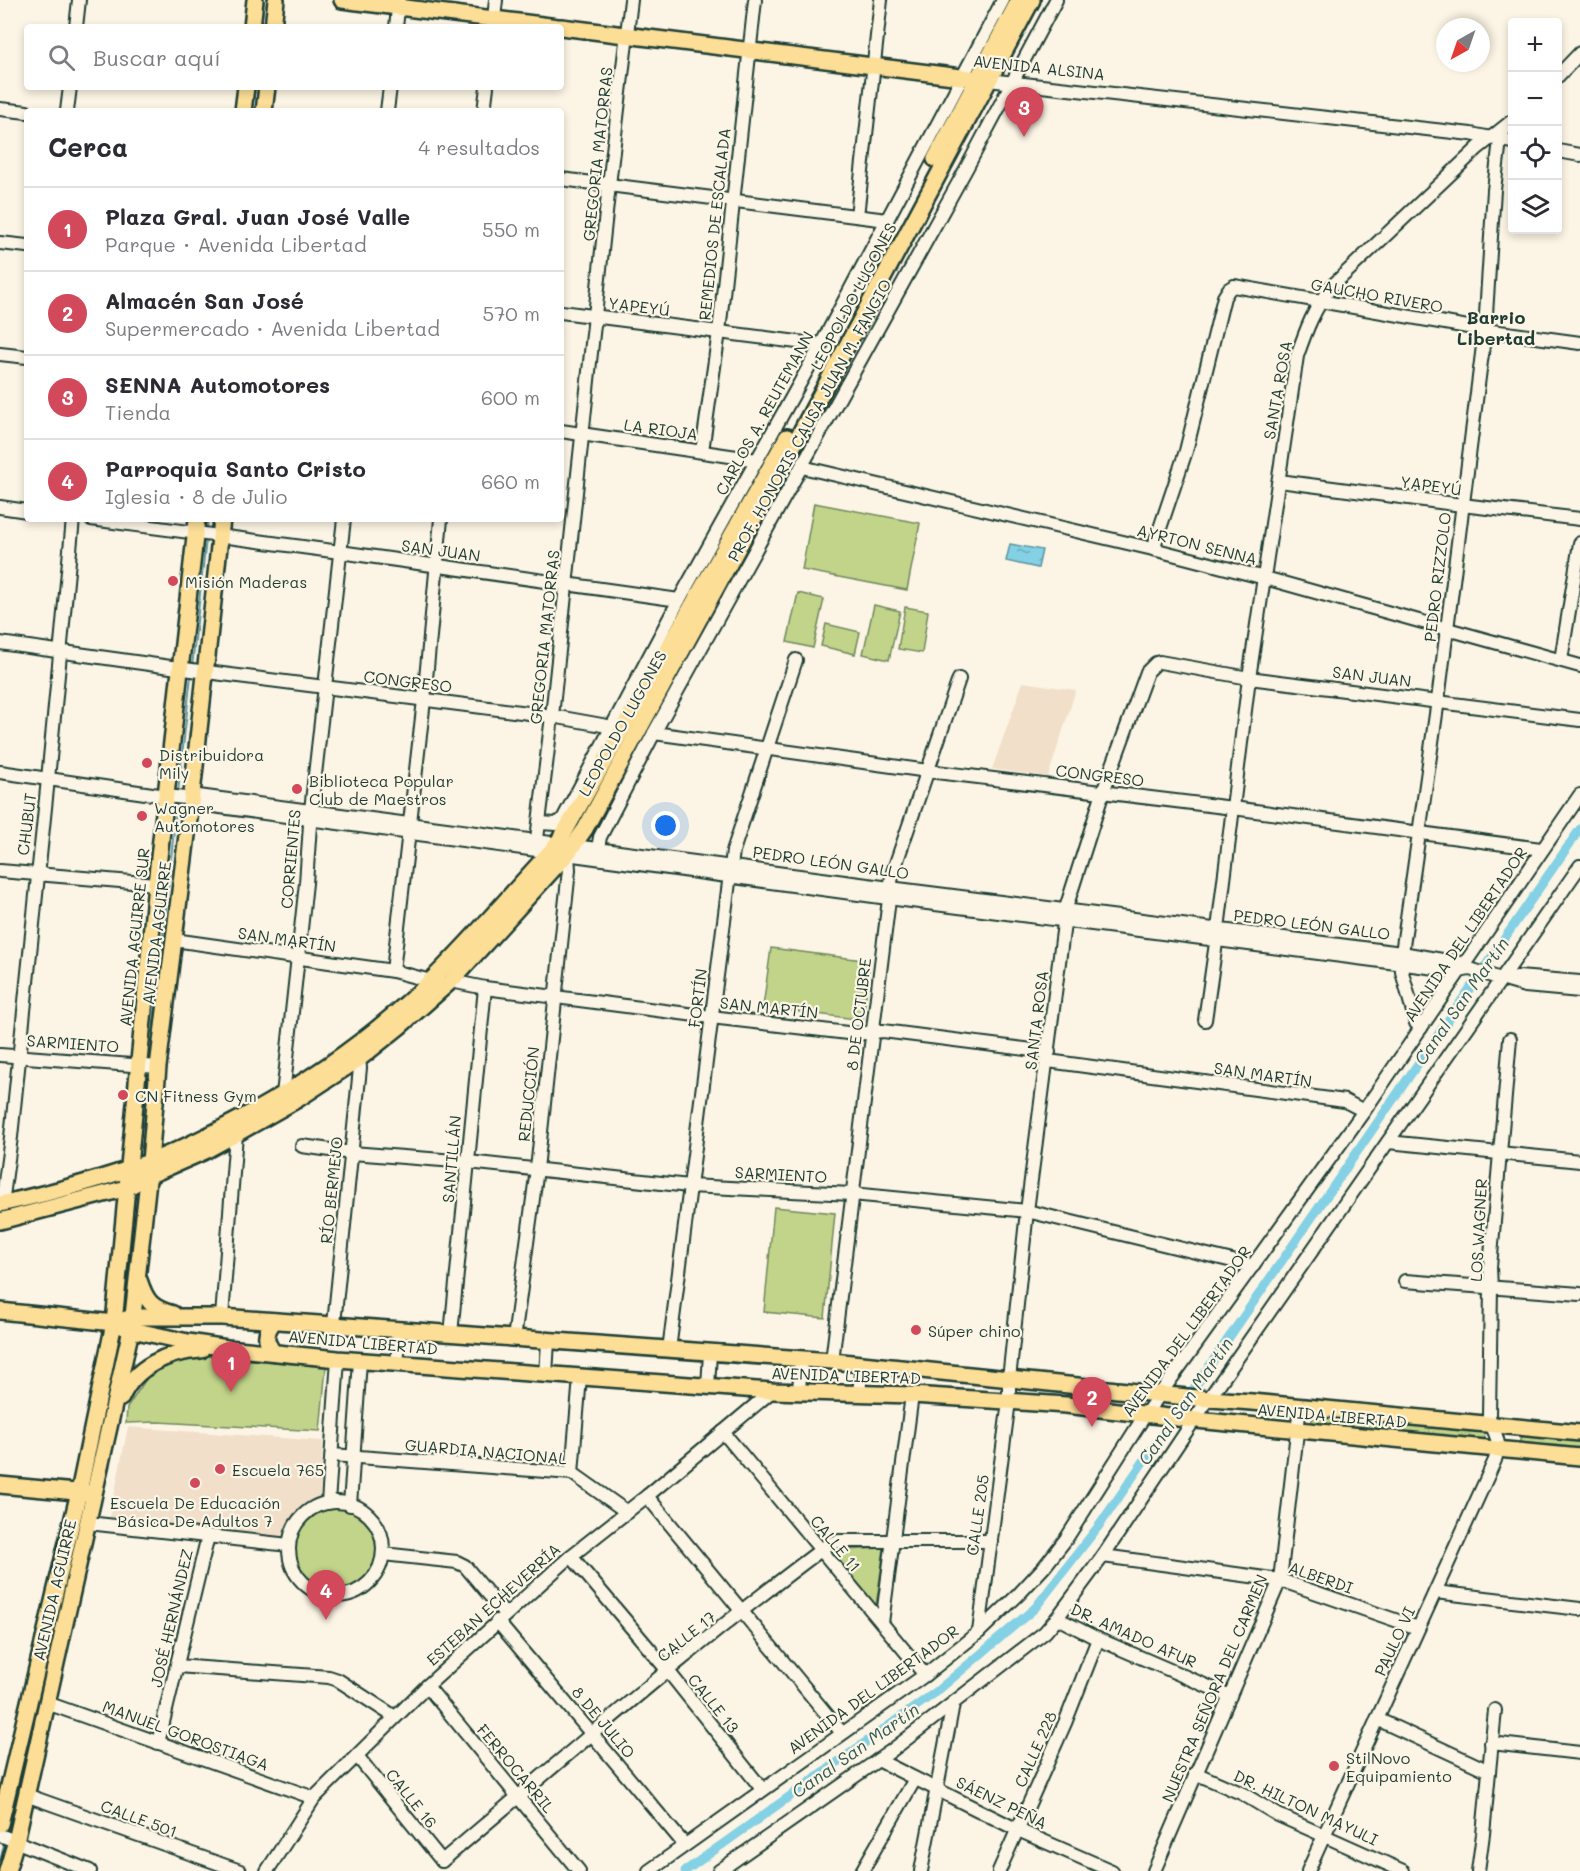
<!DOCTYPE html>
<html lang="es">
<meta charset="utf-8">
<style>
body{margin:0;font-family:Mali,sans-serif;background:#f7f7f7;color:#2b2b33}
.controls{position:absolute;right:18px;top:18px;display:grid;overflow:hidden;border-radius:6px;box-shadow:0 3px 9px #0003}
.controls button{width:54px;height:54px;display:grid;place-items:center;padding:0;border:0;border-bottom:2px solid #e1e1e2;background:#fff;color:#2b2b33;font:30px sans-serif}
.compass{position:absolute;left:1436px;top:18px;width:54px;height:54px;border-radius:50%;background:#fff;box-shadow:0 3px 9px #0003;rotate:220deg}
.you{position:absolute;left:666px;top:826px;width:21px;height:21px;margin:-15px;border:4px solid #fff;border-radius:50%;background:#1a73e8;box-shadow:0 0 0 9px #1a73e833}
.badge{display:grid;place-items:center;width:39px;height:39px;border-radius:50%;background:#d1495b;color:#fff;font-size:20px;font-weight:700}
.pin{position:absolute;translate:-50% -50px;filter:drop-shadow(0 2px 3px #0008)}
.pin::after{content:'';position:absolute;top:32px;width:21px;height:18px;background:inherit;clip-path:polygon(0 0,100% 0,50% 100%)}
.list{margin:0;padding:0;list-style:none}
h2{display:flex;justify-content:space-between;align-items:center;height:78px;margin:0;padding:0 24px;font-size:26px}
h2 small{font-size:20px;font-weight:400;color:#7c7c81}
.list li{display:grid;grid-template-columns:39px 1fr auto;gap:18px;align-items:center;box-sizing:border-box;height:84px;padding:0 24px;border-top:2px solid #e1e1e2}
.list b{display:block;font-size:22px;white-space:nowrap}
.list p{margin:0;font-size:20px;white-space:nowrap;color:#7c7c81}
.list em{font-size:20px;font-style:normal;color:#7c7c81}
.icon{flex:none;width:33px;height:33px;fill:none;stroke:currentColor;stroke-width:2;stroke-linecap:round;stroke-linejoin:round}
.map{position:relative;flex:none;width:1580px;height:1871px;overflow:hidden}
.search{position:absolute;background:#fff;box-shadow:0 3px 9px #0003;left:24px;top:24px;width:540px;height:66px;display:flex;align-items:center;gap:15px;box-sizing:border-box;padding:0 21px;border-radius:6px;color:#7c7c81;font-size:22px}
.panel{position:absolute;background:#fff;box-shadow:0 3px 9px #0003;left:24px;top:108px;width:540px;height:414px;border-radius:6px}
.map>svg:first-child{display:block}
.built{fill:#f1dfc9}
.grass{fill:url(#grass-tufts);stroke:#70885f;stroke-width:1.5}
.park{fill:#c2d48a;stroke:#70885f;stroke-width:1.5}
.water{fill:url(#water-ripples);stroke:#5c959e;stroke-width:1.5}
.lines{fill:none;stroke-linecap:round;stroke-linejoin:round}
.stream{stroke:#5c959e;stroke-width:2}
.canal{stroke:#84d0e4;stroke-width:9}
.minor-casing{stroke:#1f3d34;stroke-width:16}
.major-casing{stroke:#1f3d34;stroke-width:20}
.minor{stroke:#fcf5e5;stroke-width:12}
.major{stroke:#fcde96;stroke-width:15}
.poi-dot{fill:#d1495b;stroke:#fcf5e5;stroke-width:2}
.labels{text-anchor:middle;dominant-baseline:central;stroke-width:4.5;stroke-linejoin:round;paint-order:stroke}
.street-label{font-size:16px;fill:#1f3d34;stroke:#fcf5e5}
.poi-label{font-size:16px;fill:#1f3d34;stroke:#fcf5e5;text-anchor:start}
.neighbourhood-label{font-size:18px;font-weight:bold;fill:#1f3d34;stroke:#fcf5e5}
.water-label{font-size:18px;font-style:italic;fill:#335a57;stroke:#fcf5e5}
</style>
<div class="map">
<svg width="1580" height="1871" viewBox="0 0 1580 1871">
<defs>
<pattern id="grass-tufts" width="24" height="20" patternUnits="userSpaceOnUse" patternTransform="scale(1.5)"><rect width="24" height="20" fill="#c2d48a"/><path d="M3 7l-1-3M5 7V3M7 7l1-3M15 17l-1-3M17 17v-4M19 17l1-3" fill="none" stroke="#a6b778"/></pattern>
<pattern id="water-ripples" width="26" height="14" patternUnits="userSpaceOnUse" patternTransform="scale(1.5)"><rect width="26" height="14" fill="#84d0e4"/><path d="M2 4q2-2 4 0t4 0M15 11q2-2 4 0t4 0" fill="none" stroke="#6baaba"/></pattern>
</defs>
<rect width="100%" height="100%" fill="#fcf5e5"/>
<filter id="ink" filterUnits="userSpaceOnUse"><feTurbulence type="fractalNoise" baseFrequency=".0167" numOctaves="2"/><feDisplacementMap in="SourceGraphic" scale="12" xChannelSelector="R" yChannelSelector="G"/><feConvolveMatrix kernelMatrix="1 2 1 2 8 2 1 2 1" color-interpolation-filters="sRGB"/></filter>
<g filter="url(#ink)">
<g class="built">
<path d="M1023 682 1076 690 1048 777 992 769Z"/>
<path d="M128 1427 323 1441 320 1496 308 1503 300 1512 288 1527 284 1537 109 1520Z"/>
</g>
<g class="grass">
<path d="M1315 1416 1481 1430 1485 1437 1482 1440 1311 1425 1312 1420Z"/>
<path d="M1524 1436 1580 1441V1451L1523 1446 1520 1444V1438Z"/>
</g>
<g class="park">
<path d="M814 503 920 523 907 590 802 570Z"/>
<path d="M798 593 824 599 813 648 787 642Z"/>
<path d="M874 605 900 611 889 660 863 654Z"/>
<path d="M905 607 928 611 922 653 898 649Z"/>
<path d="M826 624 860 632 855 654 821 646Z"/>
<path d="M771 948 870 961 863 1020 763 1007Z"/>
<path d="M774 1207 835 1213 825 1318 764 1312Z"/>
<path d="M210 1356 326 1367 320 1431 158 1422 126 1423 127 1408 148 1376 175 1359Z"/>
<circle cx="335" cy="1549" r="41"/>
<path d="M884 1548 876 1606 836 1556 843 1550Z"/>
</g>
<path class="water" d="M1010 544 1042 550 1038 568 1006 561Z"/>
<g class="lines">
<g class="stream">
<path d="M261 27 264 0"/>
<path d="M252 111 255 87"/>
<path d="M207 530 208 519"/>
<path d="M192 667 206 539"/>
<path d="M178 792 191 676"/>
<path d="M150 1061 177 801"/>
<path d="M141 1159 149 1070"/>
<path d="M135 1234 137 1196"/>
<path d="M92 1469 98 1443"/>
<path d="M8 1832 20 1785 58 1619"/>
<path d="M0 1861 5 1841"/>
</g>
<path class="canal" d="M685 1871 936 1692 1035 1608 1101 1523 1580 829"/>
<defs>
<g id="minor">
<path d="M76 27 79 0"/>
<path d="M396 27 399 0"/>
<path d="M493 27 496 0"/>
<path d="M1558 76 1580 53"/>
<path d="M988 80 1471 134 1512 142"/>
<path d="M0 109 27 112"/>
<path d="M67 111 70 87"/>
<path d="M387 111 390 87"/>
<path d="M484 111 487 87"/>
<path d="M1558 151 1580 155"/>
<path d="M561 179 887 220"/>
<path d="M857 216 881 0"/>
<path d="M0 243 27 246"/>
<path d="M561 312 821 345"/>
<path d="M0 354 27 357"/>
<path d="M561 431 757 460"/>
<path d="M702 451 719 332 755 0"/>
<path d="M802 467 1153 549 1265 578 1580 666"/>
<path d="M1279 481 1462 505 1580 519"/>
<path d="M0 507 27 511"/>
<path d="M91 519 340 552 679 600"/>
<path d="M1153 549 1186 451 1224 297 1229 289 1234 286 1485 330 1580 343"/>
<path d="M0 643 199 671 552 716 613 727"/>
<path d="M1561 660 1580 543"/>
<path d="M654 733 928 771 1233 808 1541 849"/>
<path d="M0 772 166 796 185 798 191 795 890 888 1402 953 1465 964 1470 969 1459 971 888 898 191 803 185 798"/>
<path d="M540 823 556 824 563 819 679 600 821 345 1003 0"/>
<path d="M536 847 552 716 609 185 631 0"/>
<path d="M597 854 600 837 654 733 966 169 1056 0"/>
<path d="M0 871 156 884"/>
<path d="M174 940 393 971 431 981"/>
<path d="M1470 969 1501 979"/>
<path d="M393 971 424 700 441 519"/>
<path d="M451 981 485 988 711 1017 856 1034 883 1031 1049 1052"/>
<path d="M1580 982 1518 977 1501 979 1525 986 1580 991"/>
<path d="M1205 1020 1218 929 1249 678 1297 356C1306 330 1314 308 1332 286L1478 148 1512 121"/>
<path d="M1421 1028 1416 1023 1402 972V953L1438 700 1485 330 1494 190 1500 140 1505 128"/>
<path d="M0 1055 158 1067"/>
<path d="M1048 1061 1345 1101 1364 1111"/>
<path d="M283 1095 306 883 311 810 344 519"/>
<path d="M1388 1142 1580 1161"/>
<path d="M302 1146 352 1153 468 1162 689 1186 852 1194 1027 1211 1253 1266"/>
<path d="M2 1204 11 1137 48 779 73 519"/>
<path d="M1405 1281 1580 1294"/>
<path d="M222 1317 236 1134"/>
<path d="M334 1324 360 1068 359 1059"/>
<path d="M451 1334 485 988"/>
<path d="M514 1339 537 1169 569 870 568 853"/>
<path d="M669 1350 733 851 796 660"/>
<path d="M832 1361 892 875 959 679"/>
<path d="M397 1364 400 1330"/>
<path d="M546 1375 548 1341"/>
<path d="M708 1387 710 1353"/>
<path d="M799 1392 801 1359"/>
<path d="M859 1393 862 1364"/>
<path d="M723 1432 925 1675"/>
<path d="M332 1455 572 1473 627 1512"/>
<path d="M572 1473 580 1377"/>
<path d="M647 1496 842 1733"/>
<circle cx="336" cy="1549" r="47"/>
<path d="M328 1503 338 1359"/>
<path d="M350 1505 360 1361"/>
<path d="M88 1523 289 1545"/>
<path d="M383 1554 457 1562 465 1566 505 1614"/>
<path d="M571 1556 668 1671 762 1789"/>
<path d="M1103 1556 1280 1580 1418 1628"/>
<path d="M1435 1592 1580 1609"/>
<path d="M1057 1618 1098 1639 1230 1696"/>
<path d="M497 1621 684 1844"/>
<path d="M882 1623 912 1395"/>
<path d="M979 1632 1009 1401V1379L1027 1211 1066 908 1103 792 1147 672 1156 663 1160 662 1249 678 1580 720"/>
<path d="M177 1666 329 1677 338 1680 395 1717"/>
<path d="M427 1686 579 1871"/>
<path d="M47 1703 314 1798"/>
<path d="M1377 1719 1489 1771"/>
<path d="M158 1743 208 1536"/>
<path d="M1491 1743 1580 1753"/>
<path d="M357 1756 442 1861"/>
<path d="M878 1760 1018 1830 1112 1871"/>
<path d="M1195 1773 1243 1794 1278 1815 1403 1871"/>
<path d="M26 1795 240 1871"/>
<path d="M0 1835 90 1871"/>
<path d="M442 1861C569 1754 695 1643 829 1544L839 1541H991"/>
<path d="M267 1871 314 1798 427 1686 571 1556 647 1496 772 1391"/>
<path d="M649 1871 925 1675 979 1632 1018 1595 1044 1567 1066 1539 1145 1415 1364 1111 1580 795"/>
<path d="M719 1871 891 1751 1045 1632 1057 1618 1103 1556 1194 1420 1580 866"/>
<path d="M862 1871 915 1779"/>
<path d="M921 1871 953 1704"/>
<path d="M999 1871 1065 1723 1098 1639"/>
<path d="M1154 1871 1280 1580 1300 1406"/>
<path d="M1308 1871 1495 1460C1496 1455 1499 1450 1498 1445 1498 1435 1490 1426 1489 1415L1491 1288 1490 1267 1510 1039"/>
<path d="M1478 1871 1483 1834 1495 1710"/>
</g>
<g id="major">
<path d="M342 0 558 27"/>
<path d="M252 27 255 0"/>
<path d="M273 27 276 0"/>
<path d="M561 27 985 80"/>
<path d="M243 111 246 87"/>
<path d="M264 111 267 87"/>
<path d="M935 159 1019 0"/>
<path d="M0 1204C50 1193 100 1180 149 1162 171 1154 193 1143 215 1132 288 1095 357 1050 417 994 464 950 507 898 551 851L563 835 787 437"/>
<path d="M0 1221 127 1188 148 1176 203 1152 236 1134 298 1099 359 1059 399 1027 451 981 568 853 585 829 783 465 1032 0"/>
<path d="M139 1280C146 1301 151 1308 173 1314"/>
<path d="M0 1311 114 1323 132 1330 188 1342 227 1348 338 1359 772 1391 912 1395 1066 1405 1186 1419 1580 1457"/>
<path d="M114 1323 133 1317H222L832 1361 1197 1398 1252 1402 1580 1433"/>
<path d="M273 1352C264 1339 265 1333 274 1321"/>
<path d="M121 1398C135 1366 168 1352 201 1350"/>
<path d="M0 1485 87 1493"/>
<path d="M0 1824 79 1492 114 1323 156 884 197 519"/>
<path d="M7 1871 16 1841 132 1325 150 1162 158 1067 191 803 222 519"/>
</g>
</defs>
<use href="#minor" class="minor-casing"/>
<use href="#major" class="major-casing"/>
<use href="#minor" class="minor"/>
<use href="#major" class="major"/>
</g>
</g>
<g class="poi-dot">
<circle cx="173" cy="581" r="6"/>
<circle cx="147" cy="763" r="6"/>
<circle cx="297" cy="789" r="6"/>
<circle cx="142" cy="816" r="6"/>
<circle cx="123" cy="1095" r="6"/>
<circle cx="916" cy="1330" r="6"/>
<circle cx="220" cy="1469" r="6"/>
<circle cx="195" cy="1483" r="6"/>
<circle cx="1334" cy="1766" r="6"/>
</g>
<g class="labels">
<g class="street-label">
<text transform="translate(1039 67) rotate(6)">AVENIDA ALSINA</text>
<text transform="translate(597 154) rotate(-84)">GREGORIA MATORRAS</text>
<text transform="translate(714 224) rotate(-84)">REMEDIOS DE ESCALADA</text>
<text transform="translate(1377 295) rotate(10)">GAUCHO RIVERO</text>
<text transform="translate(853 296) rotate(-62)">LEOPOLDO LUGONES</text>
<text transform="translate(639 306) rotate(7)">YAPEYÚ</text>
<text transform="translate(1277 390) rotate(-80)">SANTA ROSA</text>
<text transform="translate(764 413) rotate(-61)">CARLOS A. REUTEMANN</text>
<text transform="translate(809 420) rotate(-61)">PROF. HONORIS CAUSA JUAN M. FANGIO</text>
<text transform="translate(661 429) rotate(8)">LA RIOJA</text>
<text transform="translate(1431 485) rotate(8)">YAPEYÚ</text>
<text transform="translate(1197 544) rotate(14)">AYRTON SENNA</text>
<text transform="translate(441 550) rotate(8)">SAN JUAN</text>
<text transform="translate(1437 577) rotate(-83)">PEDRO RIZZOLO</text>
<text transform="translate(544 637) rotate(-84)">GREGORIA MATORRAS</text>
<text transform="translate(1372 676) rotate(7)">SAN JUAN</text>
<text transform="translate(408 681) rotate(7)">CONGRESO</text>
<text transform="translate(622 723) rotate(-61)">LEOPOLDO LUGONES</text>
<text transform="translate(1100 775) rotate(7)">CONGRESO</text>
<text transform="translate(26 824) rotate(-83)">CHUBUT</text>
<text transform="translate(290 859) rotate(-85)">CORRIENTES</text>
<text transform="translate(831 862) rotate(8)">PEDRO LEÓN GALLO</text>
<text transform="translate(1312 924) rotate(7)">PEDRO LEÓN GALLO</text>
<text transform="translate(156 933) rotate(-83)">AVENIDA AGUIRRE</text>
<text transform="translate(1465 934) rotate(-56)">AVENIDA DEL LIBERTADOR</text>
<text transform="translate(134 937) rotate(-84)">AVENIDA AGUIRRE SUR</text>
<text transform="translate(287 939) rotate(8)">SAN MARTÍN</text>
<text transform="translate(697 998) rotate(-83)">FORTÍN</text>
<text transform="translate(769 1007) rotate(6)">SAN MARTÍN</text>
<text transform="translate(858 1014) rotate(-83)">8 DE OCTUBRE</text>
<text transform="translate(1036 1020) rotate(-83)">SANTA ROSA</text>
<text transform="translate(73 1043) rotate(4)">SARMIENTO</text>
<text transform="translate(1263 1074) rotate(8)">SAN MARTÍN</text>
<text transform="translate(528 1094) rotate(-84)">REDUCCIÓN</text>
<text transform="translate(451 1159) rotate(-85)">SANTILLÁN</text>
<text transform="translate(781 1174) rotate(3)">SARMIENTO</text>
<text transform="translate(331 1190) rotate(-84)">RÍO BERMEJO</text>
<text transform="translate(1478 1230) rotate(-87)">LOS WAGNER</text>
<text transform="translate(1186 1331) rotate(-54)">AVENIDA DEL LIBERTADOR</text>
<text transform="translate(363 1342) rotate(5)">AVENIDA LIBERTAD</text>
<text transform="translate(846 1375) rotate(2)">AVENIDA LIBERTAD</text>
<text transform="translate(1332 1415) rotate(5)">AVENIDA LIBERTAD</text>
<text transform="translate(486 1451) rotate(5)">GUARDIA NACIONAL</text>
<text transform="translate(977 1515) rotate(-82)">CALLE 205</text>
<text transform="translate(836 1543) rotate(50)">CALLE 11</text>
<text transform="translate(1321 1577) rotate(19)">ALBERDI</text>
<text transform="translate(54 1590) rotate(-77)">AVENIDA AGUIRRE</text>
<text transform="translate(493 1604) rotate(-42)">ESTEBAN ECHEVERRÍA</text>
<text transform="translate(171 1618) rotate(-77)">JOSÉ HERNÁNDEZ</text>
<text transform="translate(1134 1635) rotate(24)">DR. AMADO AFUR</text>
<text transform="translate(686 1636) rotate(-39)">CALLE 17</text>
<text transform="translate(1394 1641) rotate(-65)">PAULO VI</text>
<text transform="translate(1214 1688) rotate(-67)">NUESTRA SEÑORA DEL CARMEN</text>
<text transform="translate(873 1689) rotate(-36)">AVENIDA DEL LIBERTADOR</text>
<text transform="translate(714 1703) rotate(51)">CALLE 13</text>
<text transform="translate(604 1722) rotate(50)">8 DE JULIO</text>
<text transform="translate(186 1735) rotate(20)">MANUEL GOROSTIAGA</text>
<text transform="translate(1035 1749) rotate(-66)">CALLE 228</text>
<text transform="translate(516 1768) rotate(50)">FERROCARRIL</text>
<text transform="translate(412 1798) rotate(51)">CALLE 16</text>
<text transform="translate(1002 1802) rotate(26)">SÁENZ PEÑA</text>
<text transform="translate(1306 1807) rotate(25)">DR. HILTON MAYULI</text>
<text transform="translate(139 1818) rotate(20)">CALLE 501</text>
</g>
<g class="poi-label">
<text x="185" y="581">Misión Maderas</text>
<text x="159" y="754">Distribuidora<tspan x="159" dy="18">Mily</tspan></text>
<text x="309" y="780">Biblioteca Popular<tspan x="309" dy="18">Club de Maestros</tspan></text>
<text x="154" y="807">Wagner<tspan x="154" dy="18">Automotores</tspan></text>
<text x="135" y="1095">CN Fitness Gym</text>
<text x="928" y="1330">Súper chino</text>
<text x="232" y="1469">Escuela 765</text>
<text x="195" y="1502" text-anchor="middle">Escuela De Educación<tspan x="195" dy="18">Básica De Adultos 7</tspan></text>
<text x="1346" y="1757">StilNovo<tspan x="1346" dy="18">Equipamiento</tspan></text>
</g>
<g class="neighbourhood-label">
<text x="1496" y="317">Barrio<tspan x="1496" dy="21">Libertad</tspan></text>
</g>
<g class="water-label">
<text transform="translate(1461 1001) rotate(-55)">Canal San Martín</text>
<text transform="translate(1185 1401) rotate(-55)">Canal San Martín</text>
<text transform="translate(855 1750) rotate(-35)">Canal San Martín</text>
</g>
</g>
</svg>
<div class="controls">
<button>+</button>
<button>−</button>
<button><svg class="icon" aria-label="locate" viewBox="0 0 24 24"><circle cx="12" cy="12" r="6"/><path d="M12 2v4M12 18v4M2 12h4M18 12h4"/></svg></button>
<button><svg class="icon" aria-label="layers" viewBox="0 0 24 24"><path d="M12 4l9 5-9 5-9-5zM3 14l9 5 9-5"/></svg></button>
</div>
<svg class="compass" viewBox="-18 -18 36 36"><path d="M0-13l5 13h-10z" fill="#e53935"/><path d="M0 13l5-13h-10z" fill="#7c7c81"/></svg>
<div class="you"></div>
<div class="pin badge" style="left:231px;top:1392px">1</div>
<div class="pin badge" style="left:1092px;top:1427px">2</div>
<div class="pin badge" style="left:1024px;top:137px">3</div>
<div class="pin badge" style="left:326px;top:1620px">4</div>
<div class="search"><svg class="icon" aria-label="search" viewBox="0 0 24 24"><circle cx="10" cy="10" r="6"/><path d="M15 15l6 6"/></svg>Buscar aquí</div>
<section class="panel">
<h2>Cerca<small>4 resultados</small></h2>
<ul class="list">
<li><span class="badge">1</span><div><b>Plaza Gral. Juan José Valle</b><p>Parque · Avenida Libertad</p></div><em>550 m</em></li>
<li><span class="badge">2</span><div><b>Almacén San José</b><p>Supermercado · Avenida Libertad</p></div><em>570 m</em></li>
<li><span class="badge">3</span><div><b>SENNA Automotores</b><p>Tienda</p></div><em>600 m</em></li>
<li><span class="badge">4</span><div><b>Parroquia Santo Cristo</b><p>Iglesia · 8 de Julio</p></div><em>660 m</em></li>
</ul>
</section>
</div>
